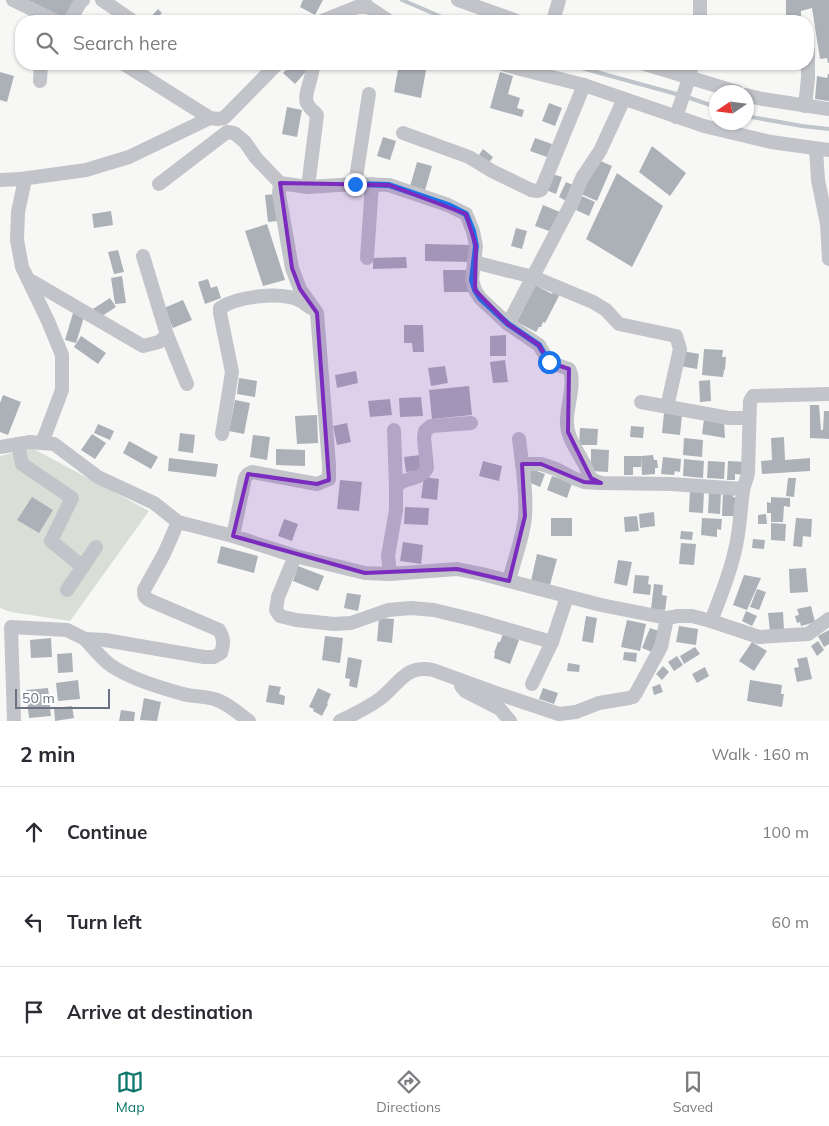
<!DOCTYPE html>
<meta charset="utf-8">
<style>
body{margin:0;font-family:Mulish,sans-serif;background:#f2f2f3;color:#2b2b33}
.compass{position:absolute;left:709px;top:85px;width:45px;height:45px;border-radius:50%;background:#fff;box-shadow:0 1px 4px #0004;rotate:257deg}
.scale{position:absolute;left:15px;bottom:12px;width:95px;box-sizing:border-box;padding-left:5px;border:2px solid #6b7383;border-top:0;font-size:14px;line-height:18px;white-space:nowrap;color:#6b7383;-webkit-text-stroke:4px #fff;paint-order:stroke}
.stop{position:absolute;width:15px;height:15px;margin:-11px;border:4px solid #1a73e8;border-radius:50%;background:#fff}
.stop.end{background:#1a73e8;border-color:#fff;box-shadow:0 1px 5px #0008}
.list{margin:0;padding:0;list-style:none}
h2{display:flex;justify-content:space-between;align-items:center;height:65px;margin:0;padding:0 20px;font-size:21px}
h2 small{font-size:16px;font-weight:400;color:#7c7c81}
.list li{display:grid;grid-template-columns:32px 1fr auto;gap:15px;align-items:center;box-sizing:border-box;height:90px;padding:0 20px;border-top:1px solid #e1e1e2}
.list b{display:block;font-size:19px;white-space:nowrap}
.list em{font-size:16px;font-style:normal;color:#7c7c81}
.icon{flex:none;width:28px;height:28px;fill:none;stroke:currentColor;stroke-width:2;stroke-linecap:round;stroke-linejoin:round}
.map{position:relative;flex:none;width:829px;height:721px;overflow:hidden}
.search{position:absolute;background:#fff;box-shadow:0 1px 4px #0004;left:15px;right:15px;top:15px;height:55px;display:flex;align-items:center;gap:12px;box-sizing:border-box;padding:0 18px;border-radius:20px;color:#7c7c81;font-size:19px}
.sheet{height:335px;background:#fff}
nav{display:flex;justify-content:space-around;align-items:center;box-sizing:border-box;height:70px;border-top:1px solid #e1e1e2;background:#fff;font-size:14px;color:#7c7c81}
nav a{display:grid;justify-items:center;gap:2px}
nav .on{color:#0f766e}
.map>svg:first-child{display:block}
.green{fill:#d9ded7}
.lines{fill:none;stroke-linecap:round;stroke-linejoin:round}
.stream{stroke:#bfc5cb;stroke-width:4}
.building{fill:#acb0b7}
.minor{stroke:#c2c4c9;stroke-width:14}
.route{stroke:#1a73e8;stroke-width:6}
.marked{fill:#7b2cbf;fill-opacity:0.2;stroke:#7b2cbf;stroke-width:4;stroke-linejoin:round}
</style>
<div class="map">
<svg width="829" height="721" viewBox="0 0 829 721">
<rect width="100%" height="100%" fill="#f7f8f6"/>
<path class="green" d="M32 448 149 511 70 621 11 612 0 608V456Z"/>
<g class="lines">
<g class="stream">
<path d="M402 0 451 21"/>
<path d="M567 64 680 95"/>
<path d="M687 97 716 107"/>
<path d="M746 116 802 126 829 129"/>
</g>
</g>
<g class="building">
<path d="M20 0H79L66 21H62Z"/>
<path d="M303 0H323L315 15 300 7Z"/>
<path d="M786 0H829V63H828L827 58 820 59 812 8 801 11V21H786Z"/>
<path d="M158 9 162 13 154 21H152L149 19Z"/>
<path d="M292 64H306L310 67 295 84 283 73Z"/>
<path d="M399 64H419L427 65 421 98 394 92Z"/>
<path d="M0 72 14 76 7 102 0 100Z"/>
<path d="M500 72 513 76 508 94 520 98 517 108 524 110 522 117 490 108Z"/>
<path d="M828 74H829V101L815 99 817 76 827 78Z"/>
<path d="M549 103 562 108 555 126 542 121Z"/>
<path d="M287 107 302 110 297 137 282 134Z"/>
<path d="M383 137 396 141 390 160 377 156Z"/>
<path d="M535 138 552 144 547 157 530 151Z"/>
<path d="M652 146 686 173 670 196 639 172Z"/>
<path d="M483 149 493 157 488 164 477 158Z"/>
<path d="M596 159 612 166 597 201 581 194Z"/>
<path d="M417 162 432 166 424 194 409 190Z"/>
<path d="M617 173 663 206 632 267 586 239Z"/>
<path d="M552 174 562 177 556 194 546 190Z"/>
<path d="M566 182 575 186 568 202 559 197Z"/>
<path d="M275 194 278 221 268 222 265 195Z"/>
<path d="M582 196 595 202 589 216 576 210Z"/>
<path d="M543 205 562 213 555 233 535 226Z"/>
<path d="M111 211 113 225 94 228 92 214Z"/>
<path d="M267 224 285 280 263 286 245 231Z"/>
<path d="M516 228 527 231 522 249 511 246Z"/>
<path d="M425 244 470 245V262L425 261Z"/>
<path d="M118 250 124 272 114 274 108 252Z"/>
<path d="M406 257 407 268 373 269V258Z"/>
<path d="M443 270H467L468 292H444Z"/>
<path d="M122 276 126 303 115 304 111 278Z"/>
<path d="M208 279 211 288 217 286 221 298 205 304 198 282Z"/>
<path d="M535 285 552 294 554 291 560 294 545 323 543 322 541 327H539L536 332 517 322Z"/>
<path d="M110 298 116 307 99 318 93 309Z"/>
<path d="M183 300 192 320 173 328 164 308Z"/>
<path d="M73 313 84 317 76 343 65 340Z"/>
<path d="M404 325H423L424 352H413L412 343H404Z"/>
<path d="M506 335V356H490V336Z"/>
<path d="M81 336 106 353 98 364 74 347Z"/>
<path d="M704 349 723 350 722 357H726L725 370H724L723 377 702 375Z"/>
<path d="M683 351 699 354 697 369 680 366Z"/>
<path d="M505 360 508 382 493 383 490 362Z"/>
<path d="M445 366 448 383 431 386 428 368Z"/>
<path d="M356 371 358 383 337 388 335 375Z"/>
<path d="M239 378 257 381 255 397 237 394Z"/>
<path d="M710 380 711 401 700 402 699 381Z"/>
<path d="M469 386 472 415 432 419 429 390Z"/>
<path d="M3 395 21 402 8 435 0 432V403Z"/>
<path d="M421 397 423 416 400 417 399 398Z"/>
<path d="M390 399 392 415 370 417 368 401Z"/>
<path d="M235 400 250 403 244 434 229 431Z"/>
<path d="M810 405H819L821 430H823L824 411H829V439L810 438Z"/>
<path d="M664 413 682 415 680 435 662 433Z"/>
<path d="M317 415 318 443 297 444 295 416Z"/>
<path d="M704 419 724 421 725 438 702 434Z"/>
<path d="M347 423 351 442 337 445 333 426Z"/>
<path d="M98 424 114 431 110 440 94 433Z"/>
<path d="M631 426 644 427 643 438 630 437Z"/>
<path d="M580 428 598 429 597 445H579Z"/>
<path d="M180 433 195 435 193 453 178 451Z"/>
<path d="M92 434 106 443 95 459 81 450Z"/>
<path d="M253 435 270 437 267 460 250 457Z"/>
<path d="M784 437 785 460 810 458V471L762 474 761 461 772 460 771 438Z"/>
<path d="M684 438 703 440 702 457 683 455Z"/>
<path d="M129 441 158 457 151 469 123 453Z"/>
<path d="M276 449 305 450V466L276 465Z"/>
<path d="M591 449 609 450 608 472 591 471Z"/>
<path d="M420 455 422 470 406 472 404 457Z"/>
<path d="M653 455 654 460H657L658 468H655V474L642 475 641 456Z"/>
<path d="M624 456H641V467H633V475H624Z"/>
<path d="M663 457 681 459 680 472 675 471 674 475 661 474Z"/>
<path d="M169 458 218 464 216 477 168 471Z"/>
<path d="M684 459 704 461 703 478 683 476Z"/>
<path d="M483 461 502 466 499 481 479 476Z"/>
<path d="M708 461 725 462 724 479 707 478Z"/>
<path d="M728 461 746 462 745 475 735 474V480H727Z"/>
<path d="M531 469 545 474 540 487 526 481Z"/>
<path d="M552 476 572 483 567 498 547 490Z"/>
<path d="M424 477 439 479 437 500 421 498Z"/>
<path d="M788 478H796L794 497 786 496Z"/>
<path d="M340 480 362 482 359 511 337 509Z"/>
<path d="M690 490 704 491 703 513 689 512Z"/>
<path d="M709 491 721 492 720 514 708 513Z"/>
<path d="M723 492H734L733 497 737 498 734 516H722Z"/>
<path d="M32 497 53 510 39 533 17 520Z"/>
<path d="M771 497 790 498V507L784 506 783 522H771V513H767V502L771 503Z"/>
<path d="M405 507 429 508 428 525 404 524Z"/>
<path d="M654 512 655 526 640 528 639 514Z"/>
<path d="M766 514 767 524H758V515Z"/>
<path d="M637 516 639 531 625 532 624 517Z"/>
<rect x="551" y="518" width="21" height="18"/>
<path d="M702 518 722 519 721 530 717 529V537L701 535Z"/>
<path d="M796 518 812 519 811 537 803 536 802 547 793 546Z"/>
<path d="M284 519 298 524 292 541 278 536Z"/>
<path d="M771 523 786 524 785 541 771 540Z"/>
<path d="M681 531 693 532 692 540 680 539Z"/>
<path d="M753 539 765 540 764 549 752 548Z"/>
<path d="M403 542 423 545 421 564 400 561Z"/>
<path d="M681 543 696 544 694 565 679 564Z"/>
<path d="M221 546 258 556 254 573 217 563Z"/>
<path d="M537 554 557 559 550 585 531 581Z"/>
<path d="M618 560 632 562 627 586 614 583Z"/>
<path d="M298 566 324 576 318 591 293 581Z"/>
<path d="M806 568 808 592 790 593 789 569Z"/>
<path d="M635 575 649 576 648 584 651 585 650 595 633 593Z"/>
<path d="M744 575 761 578 747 610 733 605Z"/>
<path d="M654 584 663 585 662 595 667 596 665 610 651 609Z"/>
<path d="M757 589 766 592 759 610 750 607Z"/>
<path d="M347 593 361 595 358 611 344 608Z"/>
<path d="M811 606 815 622 801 626 800 622 797 623 795 616 799 615 797 609Z"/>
<path d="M746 611 757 616 752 626 742 621Z"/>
<path d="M783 612 784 630 770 631 768 613Z"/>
<path d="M586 616 597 618 593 643 582 641Z"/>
<path d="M379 618 394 619 392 643 377 641Z"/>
<path d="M627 620 646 624 640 651 621 647Z"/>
<path d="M679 626 698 629 696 645 676 642Z"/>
<path d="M650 628 659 631 652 652 642 648Z"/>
<path d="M829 630V644L824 647 818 636Z"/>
<path d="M503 634 519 640 510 664 494 658 495 653H494L498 642H500Z"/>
<path d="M325 636 343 638 340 663 322 660Z"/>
<path d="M51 638 52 657 31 658 30 640Z"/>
<path d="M818 641 824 650 817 656 811 646Z"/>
<path d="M752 642 767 651 754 671 739 661Z"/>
<path d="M695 647 700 654 684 664 680 656Z"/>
<path d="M624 652 637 653 636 662 623 660Z"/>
<path d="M72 653 73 672 58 673 57 654Z"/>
<path d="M677 656 683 665 674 671 668 662Z"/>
<path d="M348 657 362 660 357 688 349 686 350 679 345 678Z"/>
<path d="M807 657 812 679 797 682 794 668 799 667 797 659Z"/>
<path d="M568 663 580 665 579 672 567 671Z"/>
<path d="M663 666 669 672 662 680 656 674Z"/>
<path d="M705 667 709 676 697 683 692 674Z"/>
<path d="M78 680 80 699 58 701 56 683Z"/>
<path d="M750 680 782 685 781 694H784L782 707 747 701Z"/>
<path d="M660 684 663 692 654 695 652 687Z"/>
<path d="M269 685 281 687 279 694 285 696 284 705 266 702Z"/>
<path d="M48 688 51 716 29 718 26 690Z"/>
<path d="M318 688 331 694 327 703 328 704 322 716 313 711 314 709 309 707Z"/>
<path d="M543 688 558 693 554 704 539 699Z"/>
<path d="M144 698 161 702 157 721 140 720Z"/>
<path d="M72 706 74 718 55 721 54 708Z"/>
<path d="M121 710 135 712 134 721H119Z"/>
</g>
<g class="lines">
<g class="minor">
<path d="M13 0 56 21"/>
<path d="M102 0 133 21"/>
<path d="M362 0 368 7 389 21"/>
<path d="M458 0 517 21"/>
<path d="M70 21 81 1 83 0"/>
<path d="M322 21 357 7H368"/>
<path d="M553 21 559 0"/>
<path d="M700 21V0"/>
<path d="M124 64 210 118 217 119 224 118 277 64"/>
<path d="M503 64 520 69 584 85 704 126 771 142 829 150"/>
<path d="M645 64 737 92"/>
<path d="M40 81 41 64"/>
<path d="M746 95 762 99 829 109"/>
<path d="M805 106 808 78V50"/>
<path d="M676 117 689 78 692 64"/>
<path d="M403 133 469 157 492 171 531 190 537 191 541 190 584 85"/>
<path d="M816 149 818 180 827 224 829 259"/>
<path d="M21 179 86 170 129 157 210 118"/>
<path d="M0 180 21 179 24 184 18 212 17 240 22 267 48 321 62 355V390L42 443"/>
<path d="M159 184 227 132 234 133 245 142 256 158 280 183"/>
<path d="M355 184 369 94"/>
<path d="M308 187 317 115C314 111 309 108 307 103 303 95 314 75 313 64"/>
<path d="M143 256 167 335 187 384"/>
<path d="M367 258 372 184"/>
<path d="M474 262 533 277 593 302 606 310 619 324 676 336 680 349 667 407"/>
<path d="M28 279 143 346 159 342 167 335"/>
<path d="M508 324 570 206 582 178 600 151 624 99"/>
<path d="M641 402 729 418H749"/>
<path d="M394 430 396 486"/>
<path d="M222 434 232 372 220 313V308C238 296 282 291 301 301 304 303 308 306 311 308"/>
<path d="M18 444 22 464 72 498 51 541 83 567"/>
<path d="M0 447 30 442 54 444 98 477 154 503 178 522 233 536"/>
<path d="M522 464H541L556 469 573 478 584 482 600 483"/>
<path d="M743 489 671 484 601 483C598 482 593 480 591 478 587 473 586 465 582 460 575 447 566 435 567 420 567 405 576 381 569 369L549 362 539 345 508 324 480 298 475 290 472 280 476 246 473 231 466 214 448 205 389 185 355 184 308 187 280 183 279 194 292 268 300 289 317 313 329 465V479L317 484 252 472 248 474 245 478 233 536 295 556 365 573 390 574 457 569 482 574 601 605 667 618 678 616H692L711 621 759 637 808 634 829 619"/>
<path d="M295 556 278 597 276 610 280 616 296 620 334 624 351 623 388 610 411 608 434 610 475 620 552 642"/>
<path d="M390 574 388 556 396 510V486C399 484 402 481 407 480 415 477 423 477 427 468L424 438 425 431 431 426 471 423"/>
<path d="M509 581C514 560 523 538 525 517 527 491 522 464 519 439"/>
<path d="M67 590 96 547"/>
<path d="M711 621C720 598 730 574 735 550 740 531 740 511 743 492 743 486 747 480 748 473L750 401 753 396 829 394"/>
<path d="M85 639C93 648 100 657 109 664 127 678 161 688 183 694 194 697 207 696 217 700 229 704 239 714 249 721"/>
<path d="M461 683V686L465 691 500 709 510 721"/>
<path d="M532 684 552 642 567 597"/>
<path d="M14 721 11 627 67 630 85 639 105 640 204 657H214L221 653C224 644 224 638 219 630L149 600C144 597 144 595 144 590L164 554 178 522"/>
<path d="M340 721C354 714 368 708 381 698 399 684 406 664 433 670L499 694 559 714 576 712 599 703 629 698 633 697 636 693 661 647 667 618"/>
</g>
</g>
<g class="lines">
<path class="route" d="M355 184 389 185 448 205 466 214 473 231 476 246 472 280 475 290 480 298 508 324 539 345 549 362"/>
</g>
<path class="marked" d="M280 183 389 185 466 214 476 246 475 290 508 324 539 345 549 362 569 369 568 432 591 478 601 483 584 482 541 464H522L525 516 509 581 457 569 365 573 233 536 248 474 317 484 329 480 317 313 300 289 292 268Z"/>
</svg>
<svg class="compass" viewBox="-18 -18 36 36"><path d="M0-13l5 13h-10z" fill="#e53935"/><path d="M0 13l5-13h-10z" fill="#7c7c81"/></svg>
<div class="scale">50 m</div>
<div class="stop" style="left:549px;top:362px"></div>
<div class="stop end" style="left:355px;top:184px"></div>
<div class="search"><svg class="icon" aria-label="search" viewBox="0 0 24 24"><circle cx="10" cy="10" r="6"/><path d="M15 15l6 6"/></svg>Search here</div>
</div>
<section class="sheet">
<h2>2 min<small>Walk · 160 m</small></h2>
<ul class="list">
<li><svg class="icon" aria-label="ahead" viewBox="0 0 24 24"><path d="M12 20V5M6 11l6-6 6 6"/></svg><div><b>Continue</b></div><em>100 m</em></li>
<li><svg class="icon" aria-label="left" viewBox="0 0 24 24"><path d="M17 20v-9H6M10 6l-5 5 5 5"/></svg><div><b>Turn left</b></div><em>60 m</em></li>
<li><svg class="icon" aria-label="arrive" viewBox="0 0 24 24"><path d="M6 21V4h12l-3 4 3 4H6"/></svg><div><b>Arrive at destination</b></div></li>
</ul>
</section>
<nav>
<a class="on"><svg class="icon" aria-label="map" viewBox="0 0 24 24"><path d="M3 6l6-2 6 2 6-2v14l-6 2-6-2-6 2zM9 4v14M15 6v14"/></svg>Map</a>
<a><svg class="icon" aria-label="directions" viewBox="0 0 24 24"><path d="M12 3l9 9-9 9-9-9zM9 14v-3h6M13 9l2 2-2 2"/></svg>Directions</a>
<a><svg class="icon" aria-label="saved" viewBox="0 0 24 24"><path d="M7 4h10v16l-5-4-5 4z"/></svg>Saved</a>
</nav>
